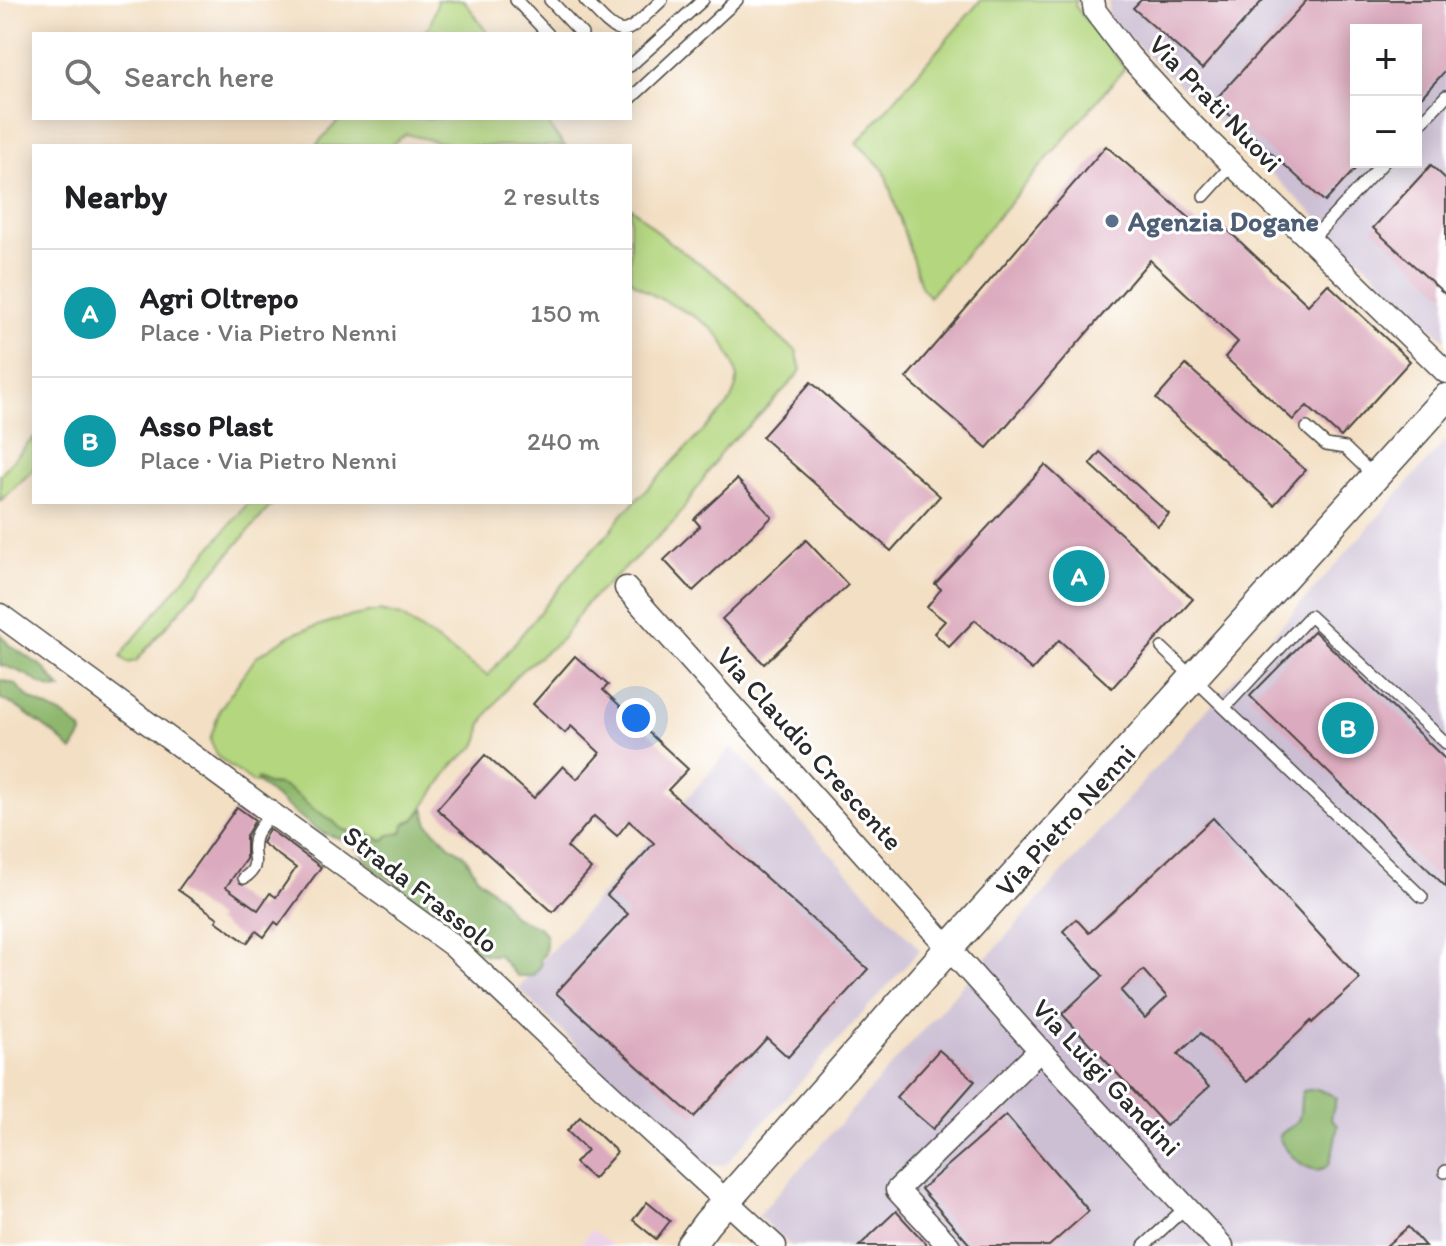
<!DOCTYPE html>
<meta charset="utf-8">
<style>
body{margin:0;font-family:Itim,sans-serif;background:#f6f6f6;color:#202124}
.controls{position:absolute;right:24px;top:24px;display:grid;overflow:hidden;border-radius:0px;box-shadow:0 4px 20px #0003}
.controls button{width:72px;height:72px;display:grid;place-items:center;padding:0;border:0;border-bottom:2px solid #e0e0e0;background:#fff;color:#202124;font:40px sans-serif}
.you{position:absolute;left:636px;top:718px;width:28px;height:28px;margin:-20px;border:6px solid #fff;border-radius:50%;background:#1a73e8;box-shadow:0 0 0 12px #1a73e833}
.badge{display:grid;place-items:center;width:52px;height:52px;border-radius:50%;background:#7c3aed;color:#fff;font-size:26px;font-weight:700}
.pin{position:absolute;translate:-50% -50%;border:4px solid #fff;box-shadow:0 2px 8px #0006}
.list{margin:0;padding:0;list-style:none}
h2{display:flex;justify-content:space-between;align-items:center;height:104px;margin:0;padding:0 32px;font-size:34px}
h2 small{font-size:26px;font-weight:400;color:#757577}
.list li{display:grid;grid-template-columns:52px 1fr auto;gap:24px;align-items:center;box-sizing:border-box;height:128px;padding:0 32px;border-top:2px solid #e0e0e0}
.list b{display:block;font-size:30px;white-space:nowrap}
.list p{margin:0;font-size:26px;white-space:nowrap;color:#757577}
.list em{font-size:26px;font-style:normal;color:#757577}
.icon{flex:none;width:44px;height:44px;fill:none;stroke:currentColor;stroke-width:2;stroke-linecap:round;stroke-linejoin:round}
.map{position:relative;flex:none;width:1446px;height:1246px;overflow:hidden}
.search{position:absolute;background:#fff;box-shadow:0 4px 20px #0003;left:32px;top:32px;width:600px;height:88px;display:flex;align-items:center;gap:20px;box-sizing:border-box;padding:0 28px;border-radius:0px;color:#757577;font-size:30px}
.panel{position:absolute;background:#fff;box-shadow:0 4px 20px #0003;left:32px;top:144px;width:600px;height:360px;border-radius:0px}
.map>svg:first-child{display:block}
.built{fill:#edd1e9}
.industrial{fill:#ccbfd4;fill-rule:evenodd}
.green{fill:#b3d67e;stroke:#6f8054;stroke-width:2}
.forest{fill:#8eb76d;stroke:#5c714c;stroke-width:2}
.building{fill:#dbaabe;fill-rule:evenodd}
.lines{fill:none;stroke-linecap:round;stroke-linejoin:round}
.service-casing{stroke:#494642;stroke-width:14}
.minor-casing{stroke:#494642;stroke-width:25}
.tertiary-casing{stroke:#494642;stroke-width:31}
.service{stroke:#fff;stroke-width:11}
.minor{stroke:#fff;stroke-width:22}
.tertiary{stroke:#fff;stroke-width:28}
.service-dot{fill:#5c6f8a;stroke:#fff;stroke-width:3}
.labels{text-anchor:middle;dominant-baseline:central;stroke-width:6;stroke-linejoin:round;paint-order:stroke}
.street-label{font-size:28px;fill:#2b2b2b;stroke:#fff}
.service-label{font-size:28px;font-weight:bold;fill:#4e5e75;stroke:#fff;text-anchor:start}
</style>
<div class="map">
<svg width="1446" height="1246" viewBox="0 0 1446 1246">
<rect width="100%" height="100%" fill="#fff"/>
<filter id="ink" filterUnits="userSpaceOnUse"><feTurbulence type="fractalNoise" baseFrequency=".0125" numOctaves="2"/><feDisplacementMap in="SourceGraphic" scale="16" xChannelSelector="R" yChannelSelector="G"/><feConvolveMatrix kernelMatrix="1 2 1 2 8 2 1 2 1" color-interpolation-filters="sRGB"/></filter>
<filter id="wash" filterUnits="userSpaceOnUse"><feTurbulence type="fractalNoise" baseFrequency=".006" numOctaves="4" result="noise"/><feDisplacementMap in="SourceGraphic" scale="32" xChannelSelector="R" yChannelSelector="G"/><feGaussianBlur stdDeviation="1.8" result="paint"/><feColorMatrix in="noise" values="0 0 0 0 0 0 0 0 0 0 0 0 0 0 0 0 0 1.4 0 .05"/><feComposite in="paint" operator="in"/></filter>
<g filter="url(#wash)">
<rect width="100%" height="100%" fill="#f3dfc3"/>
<path class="built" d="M591 1230 613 1246H579Z"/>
<g class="industrial">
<path d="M1109 0H1446V341L1108 17ZM1356 30H1416V162H1356Z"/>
<path d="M1446 440V1246H791L758 1216Z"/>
<path d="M732 747 920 950 725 1165H698L518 988Z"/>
</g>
<g class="green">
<path d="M436 0H464L488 34H422L430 26 437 3Z"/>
<path d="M981 0H1076L1075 6 1125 68 929 297 921 286 884 170 857 143Z"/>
<path d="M341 118H545L554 133 565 146H457L406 134 389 146H315Z"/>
<path d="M630 207C645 218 657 233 672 244 692 259 715 272 733 289 755 310 771 334 796 350L801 370 795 378 754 421 724 448 675 521 586 604 562 639 522 670 515 677 485 718 481 726 480 737 476 746 453 765 415 819 406 822 402 832 389 835 384 840 369 835 341 829 333 821 312 808 300 797 279 785 267 784 258 779V783L252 782 218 757 210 740 220 709 257 656 295 633 343 618 379 611 401 616 488 676 578 565 609 533 621 516 728 405C738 386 741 378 731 358 727 351 725 342 719 336 695 309 656 303 630 279Z"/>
<path d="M34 437V469L0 501V475Z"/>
<path d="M249 502H274L136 661 127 663 121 657 127 647Z"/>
</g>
<g class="forest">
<path d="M0 634 9 645 43 667 61 689C47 690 37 681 25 674 17 670 8 667 0 665Z"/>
<path d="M0 680 15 684 30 699 66 717 81 730 82 734 72 751 56 735 14 705 0 699Z"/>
<path d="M257 779 267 784 279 785 287 788 300 797 312 808 333 821 341 829 349 832 362 831 380 840H384L389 835 402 833 404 824 414 820 424 808 428 824 449 845 465 856 478 878 500 897 513 916 540 928 545 934 546 942 545 953 540 959 541 966 532 976H517L498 955H487L476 951 458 937 445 917 423 906 396 883 377 872 355 845 348 841 323 833 308 823 258 783Z"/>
<path d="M1317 1089 1330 1094 1336 1098 1331 1118 1338 1125C1337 1131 1331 1161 1329 1164 1314 1182 1284 1152 1279 1137 1284 1128 1295 1128 1299 1118 1302 1109 1299 1100 1303 1091Z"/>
</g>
<g id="blocks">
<g class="building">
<path d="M1141 0H1263L1202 69 1133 8Z"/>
<path d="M1307 0H1446V70L1416 103V30H1356V168L1325 202 1214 101Z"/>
<path d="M1106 146 1207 233 1218 221 1308 305 1328 284 1410 361 1341 437 1307 406 1293 420 1225 357 1238 342 1150 260 987 448 906 378Z"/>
<path d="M1431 165 1446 179V295L1373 228Z"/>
<path d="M1186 365 1305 470 1274 505 1156 399Z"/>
<path d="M811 382 940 496 891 551 762 437Z"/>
<path d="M1100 452 1169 514 1158 526 1090 464Z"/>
<path d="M1045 465 1193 599 1112 688 1059 640 1032 670 975 620 949 647 934 633 945 621 927 607 941 589 935 584Z"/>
<path d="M737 479 772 517 693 591 664 560 700 526 694 519Z"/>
<path d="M806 540 848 585 764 664 722 619Z"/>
<path d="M1314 631 1446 760V887L1250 696Z"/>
<path d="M575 656 608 685 603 690 688 769 668 790 868 969 788 1057 767 1038 694 1117 556 993 628 914 607 895 654 843 629 821 617 836 594 816 567 847 591 869 553 912 437 809 485 755 534 798 563 766 577 779 600 753 571 726 565 733 533 704Z"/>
<path d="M237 807 255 820 246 836V859L226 887 258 910 270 893 276 897 296 868 262 843 269 829 321 867 279 925 275 922 264 937 256 931 247 943 216 921 218 918 178 890Z"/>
<path d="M1213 818 1360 979 1312 1023 1311 1021 1247 1082 1201 1033 1178 1054 1209 1087 1166 1126 1062 1014 1103 976 1063 931 1076 919 1089 933ZM1143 970 1167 997 1145 1018 1121 991Z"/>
<path d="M939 1050 975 1081 933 1129 896 1097Z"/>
<path d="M1006 1115 1089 1211 1049 1246H971L921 1189Z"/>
<path d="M580 1117 617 1152 593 1179 575 1163 587 1150 567 1131Z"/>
<path d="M647 1202 670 1221 656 1239 633 1220Z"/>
<path d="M896 1211 928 1246H859Z"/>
<path d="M1408 1227 1425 1246H1386Z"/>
</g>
</g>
</g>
<g filter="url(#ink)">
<use href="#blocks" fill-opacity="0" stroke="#494642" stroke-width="2"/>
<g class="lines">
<defs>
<g id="service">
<path d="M516 0 548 34"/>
<path d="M550 0 582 34"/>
<path d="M585 0C625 43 621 38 662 0"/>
<path d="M630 66 703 0"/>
<path d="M630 99 737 0"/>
<path d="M1416 128 1446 96"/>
<path d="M1204 196 1232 165"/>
<path d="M1310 241 1384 162"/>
<path d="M1307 428 1326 445 1345 448 1373 475"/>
<path d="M1162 648 1422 897"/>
<path d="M1225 707 1310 616 1446 743"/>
<path d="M244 878C262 866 251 858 254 842 255 831 265 822 271 813"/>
<path d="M1445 1172 1446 1171"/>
<path d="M1144 1246 1186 1207"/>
</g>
<g id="minor">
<path d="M1093 0 1095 11 1129 56 1194 127 1446 372"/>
<path d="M626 588 1040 1050 1222 1246"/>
<path d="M0 615 452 945 584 1070 775 1246"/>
<path d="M949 1246 897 1190 1040 1050"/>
</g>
<path id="tertiary" d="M690 1246 707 1223 949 948 1446 398"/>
</defs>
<use href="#service" class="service-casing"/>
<use href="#minor" class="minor-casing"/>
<use href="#tertiary" class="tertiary-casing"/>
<use href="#service" class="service"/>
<use href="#minor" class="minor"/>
<use href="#tertiary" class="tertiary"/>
</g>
</g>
<circle class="service-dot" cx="1112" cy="221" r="8"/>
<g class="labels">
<g class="street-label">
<text transform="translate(1216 103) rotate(46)">Via Prati Nuovi</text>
<text transform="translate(810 748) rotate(48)">Via Claudio Crescente</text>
<text transform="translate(1065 820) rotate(-48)">Via Pietro Nenni</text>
<text transform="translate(421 889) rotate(38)">Strada Frassolo</text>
<text transform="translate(1107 1077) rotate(47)">Via Luigi Gandini</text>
</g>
<g class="service-label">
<text x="1128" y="221">Agenzia Dogane</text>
</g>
</g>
</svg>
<div class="controls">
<button>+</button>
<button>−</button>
</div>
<div class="you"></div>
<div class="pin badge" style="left:1079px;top:576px;background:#0f9aa8">A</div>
<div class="pin badge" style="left:1348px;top:728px;background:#0f9aa8">B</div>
<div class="search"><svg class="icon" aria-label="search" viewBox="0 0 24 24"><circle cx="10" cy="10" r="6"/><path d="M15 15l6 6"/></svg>Search here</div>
<section class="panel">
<h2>Nearby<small>2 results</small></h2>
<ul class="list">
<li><span class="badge" style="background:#0f9aa8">A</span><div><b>Agri Oltrepo</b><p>Place · Via Pietro Nenni</p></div><em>150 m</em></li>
<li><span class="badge" style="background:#0f9aa8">B</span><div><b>Asso Plast</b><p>Place · Via Pietro Nenni</p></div><em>240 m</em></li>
</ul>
</section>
</div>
